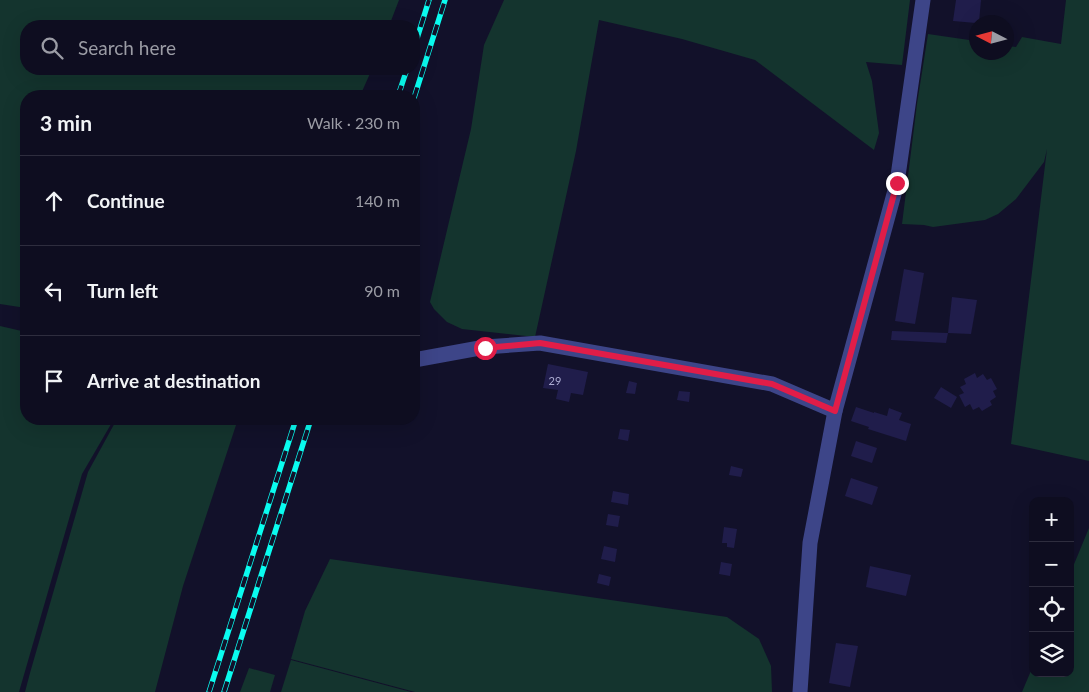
<!DOCTYPE html>
<meta charset="utf-8">
<style>
body{margin:0;font-family:Lato,sans-serif;background:#1c1b2d;color:#f1f3f6}
.controls{position:absolute;right:15px;bottom:15px;display:grid;overflow:hidden;border-radius:10px;box-shadow:0 5px 20px #0002}
.controls button{width:45px;height:45px;display:grid;place-items:center;padding:0;border:0;border-bottom:1px solid #2e2d3e;background:#0e0d20;color:#f1f3f6;font:25px sans-serif}
.compass{position:absolute;left:969px;top:15px;width:45px;height:45px;border-radius:50%;background:#0e0d20;box-shadow:0 5px 20px #0002;rotate:276deg}
.stop{position:absolute;width:15px;height:15px;margin:-11px;border:4px solid #e11d48;border-radius:50%;background:#fff}
.stop.end{background:#e11d48;border-color:#fff;box-shadow:0 1px 5px #0008}
.list{margin:0;padding:0;list-style:none}
h2{display:flex;justify-content:space-between;align-items:center;height:65px;margin:0;padding:0 20px;font-size:21px}
h2 small{font-size:16px;font-weight:400;color:#9b9ca5}
.list li{display:grid;grid-template-columns:32px 1fr auto;gap:15px;align-items:center;box-sizing:border-box;height:90px;padding:0 20px;border-top:1px solid #2e2d3e}
.list b{display:block;font-size:19px;white-space:nowrap}
.list em{font-size:16px;font-style:normal;color:#9b9ca5}
.icon{flex:none;width:28px;height:28px;fill:none;stroke:currentColor;stroke-width:2;stroke-linecap:round;stroke-linejoin:round}
.map{position:relative;flex:none;width:1089px;height:692px;overflow:hidden}
.search{position:absolute;background:#0e0d20;box-shadow:0 5px 20px #0002;left:20px;top:20px;width:400px;height:55px;display:flex;align-items:center;gap:12px;box-sizing:border-box;padding:0 18px;border-radius:20px;color:#9b9ca5;font-size:19px}
.panel{position:absolute;background:#0e0d20;box-shadow:0 5px 20px #0002;left:20px;top:90px;width:400px;height:335px;border-radius:20px}
.map>svg:first-child{display:block}
.green{fill:#14342e}
.building{fill:#201d4b}
.lines{fill:none;stroke-linecap:round;stroke-linejoin:round}
.minor{stroke:#3d4588;stroke-width:15}
.rail-casing{stroke:#0afcf0;stroke-width:5.5}
.rail{stroke:#12112a;stroke-width:4;stroke-dasharray:11;stroke-linecap:butt}
.route{stroke:#e11d48;stroke-width:6}
.labels{text-anchor:middle;dominant-baseline:central;stroke-width:5;stroke-linejoin:round;paint-order:stroke}
.number-label{font-size:11px;fill:#acacd2}
</style>
<div class="map">
<svg width="1089" height="692" viewBox="0 0 1089 692">
<rect width="100%" height="100%" fill="#12112a"/>
<g class="green">
<path d="M0 0H399L389 26H26V69H372L360 96H26V308L0 304Z"/>
<path d="M504 0H910L902 65 866 62 872 81 879 133 874 150 755 60 682 39 599 20 576 151 535 337 462 329 447 322 434 309 430 302 471 129 484 45Z"/>
<path d="M1066 0H1089V461L1011 444 1047 149 1044 162 1016 199 998 214 985 220 933 227 924 225 902 224 917 104 928 34 976 41V52H1006L1007 46 1016 47 1022 37 1061 44Z"/>
<path d="M0 326 26 332V419H114L82 474 19 692H0Z"/>
<path d="M117 419H238L183 586 155 692H25L30 673 88 472Z"/>
<path d="M1089 528V692H1022L1033 666V673H1070V574Z"/>
<path d="M330 559 727 617 759 639 771 666 772 692H415L291 659 305 611Z"/>
<path d="M291 660 411 692H281Z"/>
<path d="M249 668 275 675 270 692H240Z"/>
</g>
<g class="building">
<path d="M956 0H981L979 22H976V23L953 21Z"/>
<path d="M904 269 924 273 915 324 895 321Z"/>
<path d="M952 297 977 300 971 334 948 333Z"/>
<path d="M892 331 948 333 946 343 891 340Z"/>
<path d="M548 364 588 372 583 395 571 393 569 402 556 399 558 390 543 388Z"/>
<path d="M975 373 977 378 983 374 987 380 991 378 997 389 993 391 996 397 990 401 992 405 982 411 979 407 973 410 970 404 965 407 959 395 964 393 960 387 966 384 964 379Z"/>
<path d="M629 381 637 383 635 394 626 393Z"/>
<path d="M941 387 957 397 951 408 934 398Z"/>
<path d="M679 391 690 392 689 402 677 400Z"/>
<path d="M856 407 874 413V412L887 416 889 408 902 413 899 420 911 424 906 441 868 429 869 427 851 421Z"/>
<path d="M620 429 630 430 628 441 618 439Z"/>
<path d="M856 441 877 448 872 463 851 456Z"/>
<path d="M731 466 743 469 741 477 729 475Z"/>
<path d="M851 478 878 487 872 505 845 496Z"/>
<path d="M613 491 629 494 628 505 611 502Z"/>
<path d="M608 514 620 516 618 527 606 525Z"/>
<path d="M724 527 737 529 734 548 727 547V543H722Z"/>
<path d="M604 546 617 549 615 562 601 559Z"/>
<path d="M721 562 732 564 730 576 719 574Z"/>
<path d="M870 566 911 575 906 596 866 587Z"/>
<path d="M599 574 611 577 609 586 597 583Z"/>
<path d="M836 643 858 646 850 687 829 683Z"/>
</g>
<g class="lines">
<g class="minor">
<path d="M414 360 485 347 540 343 772 384 835 411"/>
<path d="M800 692 810 543 835 411 897 183 923 0"/>
</g>
<defs>
<g id="rail">
<path d="M414 48 429 0"/>
<path d="M398 96 407 69"/>
<path d="M414 98 445 0"/>
<path d="M209 692 296 419"/>
<path d="M224 692 311 419"/>
</g>
</defs>
<use href="#rail" class="rail-casing"/>
<use href="#rail" class="rail"/>
</g>
<g class="lines">
<path class="route" d="M485 348 540 343 772 384 835 411 897 183"/>
</g>
<g class="labels">
<g class="number-label">
<text x="555" y="380">29</text>
</g>
</g>
</svg>
<div class="controls">
<button>+</button>
<button>−</button>
<button><svg class="icon" aria-label="locate" viewBox="0 0 24 24"><circle cx="12" cy="12" r="6"/><path d="M12 2v4M12 18v4M2 12h4M18 12h4"/></svg></button>
<button><svg class="icon" aria-label="layers" viewBox="0 0 24 24"><path d="M12 4l9 5-9 5-9-5zM3 14l9 5 9-5"/></svg></button>
</div>
<svg class="compass" viewBox="-18 -18 36 36"><path d="M0-13l5 13h-10z" fill="#e53935"/><path d="M0 13l5-13h-10z" fill="#9b9ca5"/></svg>
<div class="stop" style="left:485px;top:348px"></div>
<div class="stop end" style="left:897px;top:183px"></div>
<div class="search"><svg class="icon" aria-label="search" viewBox="0 0 24 24"><circle cx="10" cy="10" r="6"/><path d="M15 15l6 6"/></svg>Search here</div>
<section class="panel">
<h2>3 min<small>Walk · 230 m</small></h2>
<ul class="list">
<li><svg class="icon" aria-label="ahead" viewBox="0 0 24 24"><path d="M12 20V5M6 11l6-6 6 6"/></svg><div><b>Continue</b></div><em>140 m</em></li>
<li><svg class="icon" aria-label="left" viewBox="0 0 24 24"><path d="M17 20v-9H6M10 6l-5 5 5 5"/></svg><div><b>Turn left</b></div><em>90 m</em></li>
<li><svg class="icon" aria-label="arrive" viewBox="0 0 24 24"><path d="M6 21V4h12l-3 4 3 4H6"/></svg><div><b>Arrive at destination</b></div></li>
</ul>
</section>
</div>
